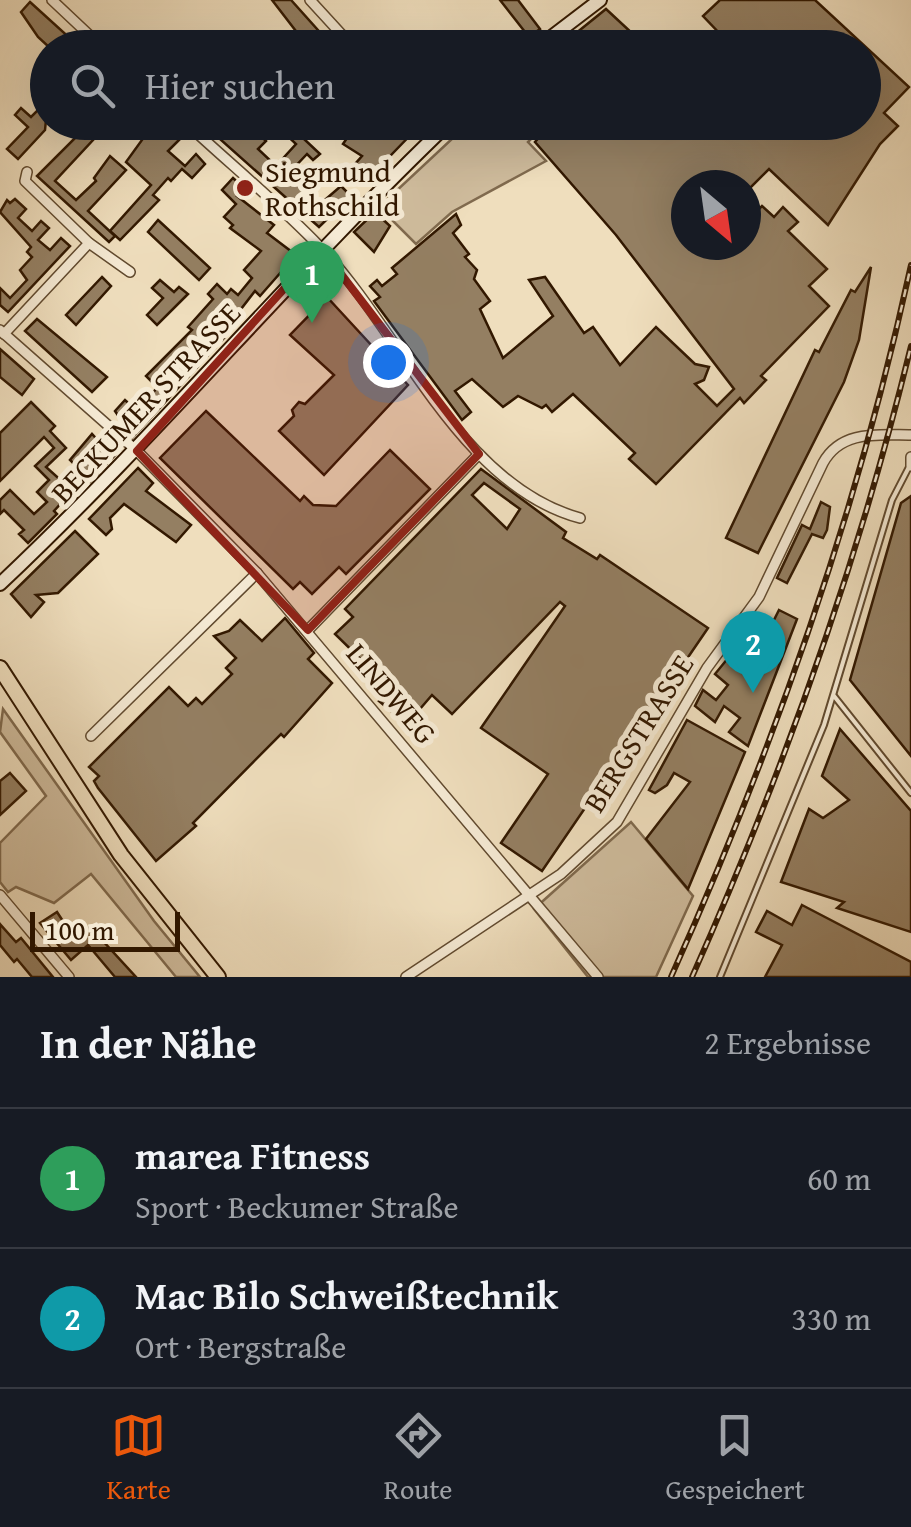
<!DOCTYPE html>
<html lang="de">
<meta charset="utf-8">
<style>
body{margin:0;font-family:"Gentium Book Plus",serif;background:#242831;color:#f1f3f6}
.compass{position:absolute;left:671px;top:170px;width:90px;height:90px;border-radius:50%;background:#171b24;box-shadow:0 10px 40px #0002;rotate:151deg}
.scale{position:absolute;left:30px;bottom:25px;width:150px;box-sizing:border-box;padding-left:10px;border:5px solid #321800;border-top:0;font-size:28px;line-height:35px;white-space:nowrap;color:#321800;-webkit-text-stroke:8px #f5ead4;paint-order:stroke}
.you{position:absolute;left:388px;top:362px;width:35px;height:35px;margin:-25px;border:8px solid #fff;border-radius:50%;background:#1a73e8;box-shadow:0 0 0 15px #1a73e833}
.badge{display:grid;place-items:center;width:65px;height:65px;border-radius:50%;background:#ea580c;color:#fff;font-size:32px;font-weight:700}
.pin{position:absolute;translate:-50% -82px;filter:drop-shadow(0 2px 5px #0008)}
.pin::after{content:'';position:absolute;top:52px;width:35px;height:30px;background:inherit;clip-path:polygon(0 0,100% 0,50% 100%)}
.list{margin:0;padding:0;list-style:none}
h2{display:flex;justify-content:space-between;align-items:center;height:130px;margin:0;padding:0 40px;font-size:42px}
h2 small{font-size:32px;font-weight:400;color:#9ea1a6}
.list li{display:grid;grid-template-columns:65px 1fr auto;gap:30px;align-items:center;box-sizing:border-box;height:140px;padding:0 40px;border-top:2px solid #363941}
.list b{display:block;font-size:38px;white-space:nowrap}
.list p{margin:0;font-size:32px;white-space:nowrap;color:#9ea1a6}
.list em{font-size:32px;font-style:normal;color:#9ea1a6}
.icon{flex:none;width:55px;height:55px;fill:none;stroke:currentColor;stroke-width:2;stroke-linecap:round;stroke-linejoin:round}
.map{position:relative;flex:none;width:911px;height:977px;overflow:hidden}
.search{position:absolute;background:#171b24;box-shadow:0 10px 40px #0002;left:30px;right:30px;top:30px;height:110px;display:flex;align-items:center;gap:25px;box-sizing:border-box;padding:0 35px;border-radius:55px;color:#9ea1a6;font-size:38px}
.sheet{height:410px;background:#171b24}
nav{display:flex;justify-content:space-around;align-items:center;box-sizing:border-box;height:140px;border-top:2px solid #363941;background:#171b24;font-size:28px;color:#9ea1a6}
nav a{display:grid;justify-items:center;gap:5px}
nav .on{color:#ea580c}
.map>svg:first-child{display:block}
.green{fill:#cfbc9d;stroke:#806a4e;stroke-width:2.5}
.building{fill:#947f62;stroke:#321800;stroke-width:2.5;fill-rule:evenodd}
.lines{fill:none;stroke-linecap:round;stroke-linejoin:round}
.lane-casing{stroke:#614a2f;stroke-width:8}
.street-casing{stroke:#614a2f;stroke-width:12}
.secondary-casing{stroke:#321800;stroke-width:16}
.primary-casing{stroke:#321800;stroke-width:18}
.lane{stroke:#f5ead4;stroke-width:4}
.street{stroke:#f5ead4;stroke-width:9}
.secondary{stroke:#f5ead4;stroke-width:12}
.primary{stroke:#efdebd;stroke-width:14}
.rail-casing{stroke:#321800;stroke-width:6}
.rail{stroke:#f5ead4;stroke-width:2.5;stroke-dasharray:8;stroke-linecap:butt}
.marked{fill:#8f2418;fill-opacity:0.2;stroke:#8f2418;stroke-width:8;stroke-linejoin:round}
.poi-dot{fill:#8f2418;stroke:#f5ead4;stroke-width:4}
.labels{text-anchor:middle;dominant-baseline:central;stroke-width:10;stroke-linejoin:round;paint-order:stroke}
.poi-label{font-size:30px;fill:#321800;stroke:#f5ead4;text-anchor:start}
.street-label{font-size:30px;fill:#321800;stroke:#f5ead4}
</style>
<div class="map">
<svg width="911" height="977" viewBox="0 0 911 977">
<rect width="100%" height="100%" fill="#efdebd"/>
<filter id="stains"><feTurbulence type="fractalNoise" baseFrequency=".002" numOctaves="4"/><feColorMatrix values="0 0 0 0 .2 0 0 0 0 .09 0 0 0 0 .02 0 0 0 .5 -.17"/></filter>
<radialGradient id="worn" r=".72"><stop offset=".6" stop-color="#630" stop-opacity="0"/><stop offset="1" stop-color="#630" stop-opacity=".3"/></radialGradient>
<g class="green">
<path d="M469 123H529L538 132 528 142 546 161 452 212 416 244 379 207Z"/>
<path d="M3 709 154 921 200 977H176L91 874 54 903 16 887 8 892 0 882V843L46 796 0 732Z"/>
<path d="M631 822 693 896 656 977H588L534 909Z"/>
</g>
<g class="building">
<path d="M272 0H291L334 48H309Z"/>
<path d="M500 0H518L540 29 529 37Z"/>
<path d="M720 0H815L909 87 884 113 898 126 880 144 828 225 769 169 746 192V185H686V245H746V214L750 218 762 206 774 217 783 207 798 222 788 231 827 269 809 286 829 306 761 376 766 380 744 403 740 398 656 484 629 459 635 453 573 394 552 412 546 405 542 408 518 396 503 407 472 379 455 391 471 412 462 420 374 301 380 297 370 286 377 280 382 286 397 274 392 268 456 214 461 225 453 233 469 254 465 257 477 270 474 279 490 301 480 309 503 358 553 316 529 280 545 277 584 333 593 327 620 365 656 327 695 364 709 367 704 380 695 384 717 406 734 389 616 235 535 142 553 122H864V48H711L722 36 703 16Z"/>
<path d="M30 2 72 40 78 48H50L38 37 21 12Z"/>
<path d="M606 9 648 48H558L570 38Z"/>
<path d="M48 100 45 130 18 159 7 149 28 127 15 115 21 108 31 117Z"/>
<path d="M145 122H160L180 139 168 151 185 166 196 154 205 164 192 178 182 169 171 181 168 178 153 195 159 200 120 240 110 231 151 185 126 162 142 140 135 133Z"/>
<path d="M238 122H246L266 141 258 149 276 166 296 144 273 122H286L320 154 313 160 307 154 291 171 308 188 305 191 319 205 341 186 351 196 319 227 221 140Z"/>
<path d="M358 122 393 126 423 122 362 185 348 172 362 156 343 144Z"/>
<path d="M83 130 93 140 55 181 76 200 96 181 94 178 110 156 126 170 88 211 115 236 109 242 37 176Z"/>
<path d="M233 178 244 188 237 196 274 225 267 233 296 255 260 296 255 291 221 335 224 338 133 437 115 411 125 400 137 411 150 398 157 387 146 376 192 330 188 327 213 299 208 294 217 284 227 294 231 289 238 295 252 278 244 270 261 251 230 228 233 225 224 217 236 204 222 190Z"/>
<path d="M15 199 26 209 18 218 32 231 41 221 49 228 38 240 50 250 61 238 70 246 8 312 0 305V288L10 298 27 280 20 270 32 257 27 252 31 247 0 212 7 200 10 203Z"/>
<path d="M375 212 390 226 374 252 354 232Z"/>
<path d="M158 220 210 268 199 280 148 232Z"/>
<path d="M871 267 859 340 844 382 758 553 726 538 815 350 819 352 851 290 855 292Z"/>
<path d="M102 277 111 286 76 325 66 315Z"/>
<path d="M160 280 174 292 179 287 188 294 157 325 147 315 163 298 152 288Z"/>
<path d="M327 297 408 385 324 475 279 431 294 416 292 410 299 402 305 404 334 375 290 335Z"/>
<path d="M37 319 107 377 92 392 25 331Z"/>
<path d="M0 349 34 379 22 395 0 377Z"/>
<path d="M31 402 55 426 50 431 66 448 46 467 66 485 80 470 70 460 92 434 103 446 109 440 120 450 67 505 63 501 54 511 57 514 28 543 19 534 24 530 4 510 0 514V500L10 490 34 514 47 502 37 492 49 480 35 466 54 448 44 437 0 481V433Z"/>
<path d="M206 411 300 501 304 496 313 505 336 506 390 450 430 489 346 574 339 567 312 594 300 582 293 589 160 458Z"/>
<path d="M138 468 153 483 146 491 191 525 176 542 124 504 110 518 112 529 106 535 89 519Z"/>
<path d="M481 469 566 532 563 538 597 559 600 555 708 628 542 871 501 843 548 774 481 728 565 606 560 602 452 714 432 695 407 724 379 701 389 690 376 674 335 634 353 617 345 609ZM484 483 520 509 507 529 472 495Z"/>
<path d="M911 496V756L850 680 901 503Z"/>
<path d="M821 502 830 507 827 530 823 538 812 534 787 583 777 578 802 525 810 529Z"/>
<path d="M75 531 98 554 58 593 36 595 44 602 31 617 11 594Z"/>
<path d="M779 610 797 619 748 746 729 732 740 718 724 706 715 722 695 706 703 690 716 700 728 685 715 674 760 619 770 628Z"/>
<path d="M285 618 314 653 308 659 332 683 284 737 281 734 193 823 196 826 156 861 98 788 94 781 99 776 89 767 169 687 188 706 196 698 202 704 232 674 226 668 236 658 214 636 229 631 240 620 262 641Z"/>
<path d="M687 720 745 752 688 889 646 839 690 782 674 773 667 785 655 793 649 790Z"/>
<path d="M840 729 911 811V932L837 908 844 902 781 882 809 809 823 818 849 800 822 776Z"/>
<path d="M10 773 26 791 0 815V781Z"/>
<path d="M802 905 911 962V977H765L782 945 756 932 767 911 792 925Z"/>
<path d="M57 912 74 938 90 927 136 977H115L88 945 71 960 40 923Z"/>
<path d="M0 924 16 942 21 938 53 977H32L17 959 14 962 0 945Z"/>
</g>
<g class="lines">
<defs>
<g id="lane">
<path d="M834 696 911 793"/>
<path d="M720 977 824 725 892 500 909 467"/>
</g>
<g id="street">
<path d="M52 0 103 48"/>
<path d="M310 0 354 48"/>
<path d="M185 122C230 164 278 203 320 247 400 330 460 486 580 518"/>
<path d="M89 243 130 272"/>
<path d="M0 330 137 451 257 573 598 977"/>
<path d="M4 334 89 243 25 181 27 172"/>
<path d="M911 457V466"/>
<path d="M308 630 479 454"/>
<path d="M91 736 257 573"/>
<path d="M0 895 69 977"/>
<path d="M406 977 561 874 617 822 707 668 759 597 823 463C841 430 877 435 911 435"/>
</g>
<g id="secondary">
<path d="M537 48 600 0"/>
<path d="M0 584C157 436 294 271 450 122"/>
</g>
<path id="primary" d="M0 668 121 855 218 977"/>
</defs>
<use href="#lane" class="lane-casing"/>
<use href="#street" class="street-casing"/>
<use href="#secondary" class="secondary-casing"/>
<use href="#primary" class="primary-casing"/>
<use href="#lane" class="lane"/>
<use href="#street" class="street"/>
<use href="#secondary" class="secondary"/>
<use href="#primary" class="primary"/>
<defs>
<g id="rail">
<path d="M671 977C774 748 858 511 911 265"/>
<path d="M692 977C783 773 858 564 911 346"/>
</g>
</defs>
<use href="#rail" class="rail-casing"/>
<use href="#rail" class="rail"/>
</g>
<path class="marked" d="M321 248 479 454 308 630 137 451Z"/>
<circle class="poi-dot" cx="245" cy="188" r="10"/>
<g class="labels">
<g class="poi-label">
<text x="265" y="171">Siegmund<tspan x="265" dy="34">Rothschild</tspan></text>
</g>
<g class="street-label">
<text transform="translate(145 402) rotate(-47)">BECKUMER STRASSE</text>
<text transform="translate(392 693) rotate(50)">LINDWEG</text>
<text transform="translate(638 733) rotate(-58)">BERGSTRASSE</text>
</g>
</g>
<rect width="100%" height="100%" filter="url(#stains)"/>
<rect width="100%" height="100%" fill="url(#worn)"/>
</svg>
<svg class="compass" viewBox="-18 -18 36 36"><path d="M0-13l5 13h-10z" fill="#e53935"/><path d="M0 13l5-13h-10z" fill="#9ea1a6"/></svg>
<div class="scale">100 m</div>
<div class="you"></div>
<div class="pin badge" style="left:312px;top:323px;background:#2e9e5b">1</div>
<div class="pin badge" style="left:753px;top:693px;background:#0f9aa8">2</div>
<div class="search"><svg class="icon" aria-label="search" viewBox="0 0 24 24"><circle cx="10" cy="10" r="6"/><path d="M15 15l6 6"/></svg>Hier suchen</div>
</div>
<section class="sheet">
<h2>In der Nähe<small>2 Ergebnisse</small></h2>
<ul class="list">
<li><span class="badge" style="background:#2e9e5b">1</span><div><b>marea Fitness</b><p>Sport · Beckumer Straße</p></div><em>60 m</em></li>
<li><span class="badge" style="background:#0f9aa8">2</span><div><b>Mac Bilo Schweißtechnik</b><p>Ort · Bergstraße</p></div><em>330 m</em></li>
</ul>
</section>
<nav>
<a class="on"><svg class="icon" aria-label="map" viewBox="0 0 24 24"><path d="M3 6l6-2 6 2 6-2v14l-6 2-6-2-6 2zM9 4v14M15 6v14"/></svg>Karte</a>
<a><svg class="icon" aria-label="directions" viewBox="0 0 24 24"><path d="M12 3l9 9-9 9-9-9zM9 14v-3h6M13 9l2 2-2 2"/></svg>Route</a>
<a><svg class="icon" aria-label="saved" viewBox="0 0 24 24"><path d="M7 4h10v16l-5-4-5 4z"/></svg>Gespeichert</a>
</nav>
